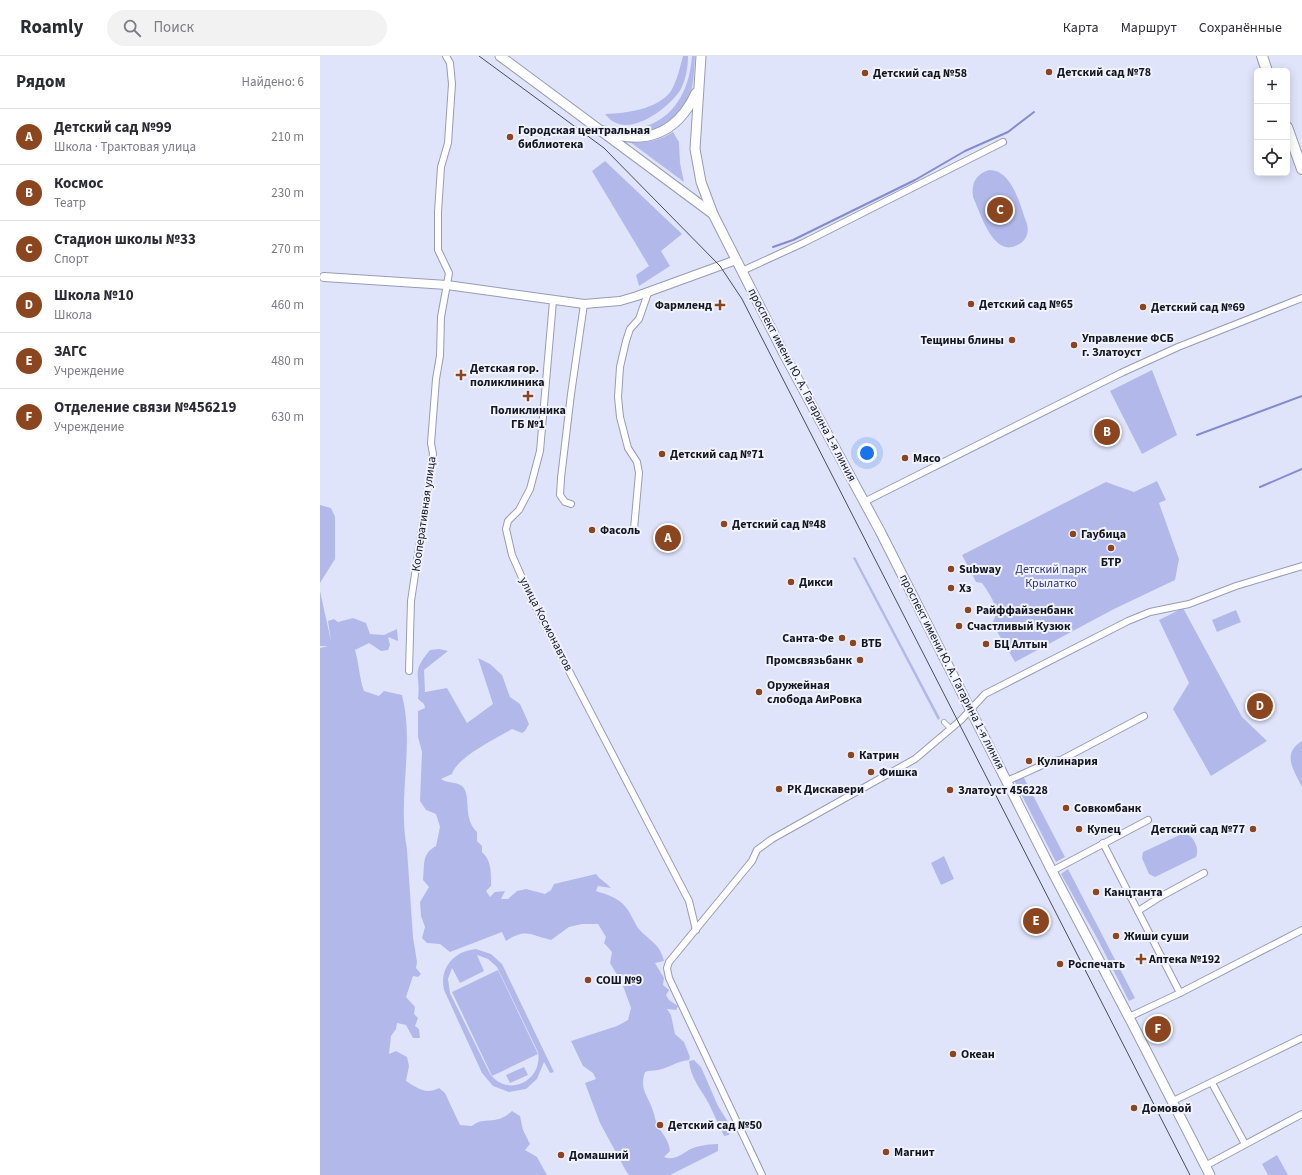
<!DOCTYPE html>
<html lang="ru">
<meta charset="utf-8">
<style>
body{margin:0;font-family:"Source Sans 3",sans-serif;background:#f2f2f3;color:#2b2b33}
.controls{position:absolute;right:12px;top:12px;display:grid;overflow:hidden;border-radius:6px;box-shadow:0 2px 10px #0003}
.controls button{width:36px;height:36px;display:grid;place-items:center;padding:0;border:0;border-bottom:1px solid #e1e1e2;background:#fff;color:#2b2b33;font:20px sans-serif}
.you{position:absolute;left:547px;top:397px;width:14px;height:14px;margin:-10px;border:3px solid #fff;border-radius:50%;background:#1a73e8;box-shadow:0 0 0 6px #1a73e833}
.badge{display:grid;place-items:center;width:26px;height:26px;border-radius:50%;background:#8b451f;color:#fff;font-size:13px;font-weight:700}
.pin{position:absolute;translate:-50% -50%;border:2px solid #fff;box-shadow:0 1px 4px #0006}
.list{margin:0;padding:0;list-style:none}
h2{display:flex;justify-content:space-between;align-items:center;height:52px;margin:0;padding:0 16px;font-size:17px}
h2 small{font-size:13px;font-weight:400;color:#7c7c81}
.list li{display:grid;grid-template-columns:26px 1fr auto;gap:12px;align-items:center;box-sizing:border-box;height:56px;padding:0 16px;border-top:1px solid #e1e1e2}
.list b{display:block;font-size:15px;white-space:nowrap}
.list p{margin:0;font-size:13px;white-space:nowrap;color:#7c7c81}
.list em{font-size:13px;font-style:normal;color:#7c7c81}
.icon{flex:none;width:22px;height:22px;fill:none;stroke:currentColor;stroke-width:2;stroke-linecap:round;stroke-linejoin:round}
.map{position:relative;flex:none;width:982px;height:1119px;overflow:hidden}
header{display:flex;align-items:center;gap:24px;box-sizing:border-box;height:56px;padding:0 20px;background:#fff;border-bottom:1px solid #e1e1e2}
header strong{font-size:19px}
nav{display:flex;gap:22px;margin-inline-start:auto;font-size:14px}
.search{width:280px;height:36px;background:#f2f2f3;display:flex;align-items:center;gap:10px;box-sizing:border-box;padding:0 14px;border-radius:22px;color:#7c7c81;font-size:15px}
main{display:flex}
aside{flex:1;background:#fff}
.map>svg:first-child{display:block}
.green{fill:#b2b9ea;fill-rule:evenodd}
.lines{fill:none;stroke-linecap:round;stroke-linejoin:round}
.stream{stroke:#848ccf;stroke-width:2}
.pedestrian-casing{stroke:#979bb5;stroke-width:6}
.minor-casing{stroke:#979bb5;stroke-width:8}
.tertiary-casing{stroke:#979bb5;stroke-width:10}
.secondary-casing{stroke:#979bb5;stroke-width:11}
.primary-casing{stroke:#979bb5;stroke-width:12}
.pedestrian{stroke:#fff;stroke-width:4.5}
.minor{stroke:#fff;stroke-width:6}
.tertiary{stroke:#fff;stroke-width:8}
.secondary{stroke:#fff;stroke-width:9}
.primary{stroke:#fff;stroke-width:10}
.tram{stroke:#4a4d59;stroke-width:1}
.poi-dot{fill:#8b451f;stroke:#f0f2fe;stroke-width:1.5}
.labels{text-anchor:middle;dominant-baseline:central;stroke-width:4;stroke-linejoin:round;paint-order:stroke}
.poi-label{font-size:12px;font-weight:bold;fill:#14161f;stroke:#f0f2fe;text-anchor:start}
.street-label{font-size:12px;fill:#14161f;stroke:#f0f2fe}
.park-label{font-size:12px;fill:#323281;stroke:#f0f2fe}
</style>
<header>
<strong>Roamly</strong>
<div class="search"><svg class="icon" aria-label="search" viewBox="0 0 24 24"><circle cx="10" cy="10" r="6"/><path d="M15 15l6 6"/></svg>Поиск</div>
<nav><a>Карта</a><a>Маршрут</a><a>Сохранённые</a></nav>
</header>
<main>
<aside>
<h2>Рядом<small>Найдено: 6</small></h2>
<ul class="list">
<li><span class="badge">A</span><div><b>Детский сад №99</b><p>Школа · Трактовая улица</p></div><em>210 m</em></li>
<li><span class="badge">B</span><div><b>Космос</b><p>Театр</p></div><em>230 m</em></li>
<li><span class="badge">C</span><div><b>Стадион школы №33</b><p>Спорт</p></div><em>270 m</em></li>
<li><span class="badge">D</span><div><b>Школа №10</b><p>Школа</p></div><em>460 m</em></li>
<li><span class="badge">E</span><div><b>ЗАГС</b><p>Учреждение</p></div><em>480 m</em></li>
<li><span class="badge">F</span><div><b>Отделение связи №456219</b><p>Учреждение</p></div><em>630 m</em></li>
</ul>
</aside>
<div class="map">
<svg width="982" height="1119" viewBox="0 0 982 1119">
<rect width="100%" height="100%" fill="#e0e4fb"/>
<g class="green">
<path d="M363 0H368C368 12 366 22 361 33 351 50 315 78 294 66 291 65 288 61 285 58 306 57 337 54 351 35 357 25 360 11 363 0Z"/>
<path d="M372 0H375C374 13 374 27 370 40 363 61 339 77 318 78 313 78 307 77 302 76 311 74 320 73 329 69 358 58 370 29 372 0Z"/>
<path d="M353 76 359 86 360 107 364 126 310 86C327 87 339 85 353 76Z"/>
<path d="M285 105 362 178 341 195 350 210 319 230 316 219 329 210 272 115Z"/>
<path d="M669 114C693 114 700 150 707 168 709 176 707 182 701 187 674 206 661 158 653 141 651 127 656 118 669 114Z"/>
<path d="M832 314 857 379 822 398 790 335Z"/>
<path d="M837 425 846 444 839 447 859 503 855 524 794 553 695 606 672 567C682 554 670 539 662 527L656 526 642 499 786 426 814 436Z"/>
<path d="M0 449 11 452 15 461V503L0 527Z"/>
<path d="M535 501 620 662 618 664 533 502Z"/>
<path d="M0 535 11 585 8 565 14 563 18 566 33 562 46 567 50 578 64 579 77 573 78 585 68 581 70 589 68 594 61 595 49 587 35 594C39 607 39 621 44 635L59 640 64 635 82 639C95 689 77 742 87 793L93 881 97 906 96 912 101 918 98 921 93 920 86 941 95 951 94 958 98 962 95 970 99 973 100 982H93L86 969 77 967 76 973 71 980 69 998 76 995 87 1001 89 1010 86 1025C97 1032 106 1039 119 1032L125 1037 140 1069 152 1070C165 1059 175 1071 192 1055L200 1060 203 1074 210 1088 205 1094 217 1101 227 1119H0V592L8 590H0Z"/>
<path d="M863 552 922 661 947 685 891 720 853 653 869 627 839 564Z"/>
<path d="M916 554 921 566 897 576 892 564Z"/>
<path d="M119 593 128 595 104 614 105 636 127 632 147 667 173 648 158 602 170 608 182 619 190 641 200 648 209 668 205 675 202 677 192 673C177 682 137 701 132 718L121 723C128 728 135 725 142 730 152 738 142 762 157 776V785L162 790V796C172 805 171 818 171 830L166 835 170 841 175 836 185 835 181 843H188L197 835 206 833 225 838 231 834 234 828 276 818C280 824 286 826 291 832L278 830 276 835C285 838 296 841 303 848 310 855 313 864 318 872 329 885 340 887 344 905L335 907 344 922 343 929 349 934 346 939 349 944 358 950 356 954 347 953 351 959 355 978 364 986 370 1001 369 1004C357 1005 349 1012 338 1014 333 1015 330 1014 325 1016 319 1034 328 1039 333 1055 335 1060 335 1065 338 1070 343 1079 349 1084 350 1095L344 1101C358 1106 364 1094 376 1091 383 1089 391 1088 398 1088V1095L350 1119H309L306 1115 280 1067 265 1027 276 1023 273 1017 263 1010 251 985 297 970 308 964 311 952 302 927 290 907 292 896 284 887 286 881 278 868H262L249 871 231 884C210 879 206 872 186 885L182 876 130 896 120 888 107 887 102 882 105 871 101 860 100 846 109 831 103 824C105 809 101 798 116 790L120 771 116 758 106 754 100 745 102 696 98 681V655L105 652 104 648 98 643C101 616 90 618 110 594Z"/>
<path d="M982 685V731C974 714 961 698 982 685Z"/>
<path d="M703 720 745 801 736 806 694 724Z"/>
<path d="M864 777C873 779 880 792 876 801L835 821 829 818 822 802 823 796Z"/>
<path d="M624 800 634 823 621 829 611 807Z"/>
<path d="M748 813 815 942 809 945 777 882 741 818Z"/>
<path d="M156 893 171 898 182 908 234 1016 230 1017 224 1006 217 1023 206 1033 189 1036 173 1030 162 1017 124 934C119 912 134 895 156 893ZM157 899 168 903 177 911 218 996C223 1025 188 1042 170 1018L130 937 128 923 132 912 140 927 164 915Z"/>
<path d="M178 914 218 998 172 1020 132 936Z"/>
<path d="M374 1004 381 1011 398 1050 408 1066 410 1071 409 1079 404 1080C399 1069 394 1059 389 1048 382 1035 370 1021 369 1005Z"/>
<path d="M204 1011 208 1019 190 1027 186 1019Z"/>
<path d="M957 1099 968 1119H948L942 1108Z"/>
</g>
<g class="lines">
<g class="stream">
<path d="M453 191 473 184 595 124 645 95 688 76 714 56"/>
<path d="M877 379 982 340"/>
<path d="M940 431 982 413"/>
</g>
<defs>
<path id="pedestrian" d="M624 666 630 672"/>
<g id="minor">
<path d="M422 215 483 187 683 86"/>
<path d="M233 245 220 395 210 433 199 454 188 465 186 473 192 499 211 542 369 845 376 874"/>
<path d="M544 446 801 317 858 291 982 242"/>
<path d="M251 448 245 446 240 439 241 422 251 338 264 248"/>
<path d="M314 473 319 417 317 406 308 392 300 361 298 341 300 311 306 285 310 273 319 263 328 237"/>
<path d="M89 615 91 545 113 398 111 387 116 323 120 300 121 261 129 217 118 194V156L121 111 128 87 132 28 130 7 126 0"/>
<path d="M687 725 729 706 741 704 824 660"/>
<path d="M783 787 860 937"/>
<path d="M732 815 828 764"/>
<path d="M818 855 840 841 884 817"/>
<path d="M809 961 860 937 982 874"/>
<path d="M892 1027 925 1088"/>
<path d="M853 1045 982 982"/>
<path d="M885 1110 982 1058"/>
<path d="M442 1119 349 922 347 912 349 906 432 805 437 794 452 783 595 703 641 664 665 638 808 565 830 556 869 548 916 530 982 510"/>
</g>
<path id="tertiary" d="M4 221 127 229 264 248 300 245 317 240 416 204"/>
<g id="secondary">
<path d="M180 0 393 158"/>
<path d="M381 0 375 93 381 126 393 158 464 298 560 475 732 815 812 967 890 1119"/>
<path d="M283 75C325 90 357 78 376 37"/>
</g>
<g id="primary">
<path d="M942 0 947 15"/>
<path d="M967 71 982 113"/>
</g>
</defs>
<use href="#pedestrian" class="pedestrian-casing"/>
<use href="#minor" class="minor-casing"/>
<use href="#tertiary" class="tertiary-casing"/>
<use href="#secondary" class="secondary-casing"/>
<use href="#primary" class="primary-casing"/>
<use href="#pedestrian" class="pedestrian"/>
<use href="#minor" class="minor"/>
<use href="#tertiary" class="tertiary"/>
<use href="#secondary" class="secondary"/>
<use href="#primary" class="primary"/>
<path class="tram" d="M159 0 284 92 400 210 422 243 870 1119"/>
</g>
<g class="poi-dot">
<circle cx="729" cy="16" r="4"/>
<circle cx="545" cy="17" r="4"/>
<circle cx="190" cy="81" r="4"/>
<circle cx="651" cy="248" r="4"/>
<path d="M398 243h4v4h4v4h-4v4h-4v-4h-4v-4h4z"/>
<circle cx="823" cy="251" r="4"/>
<circle cx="692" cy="284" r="4"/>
<circle cx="754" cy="289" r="4"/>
<path d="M139 313h4v4h4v4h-4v4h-4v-4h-4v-4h4z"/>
<path d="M206 334h4v4h4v4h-4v4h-4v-4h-4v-4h4z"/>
<circle cx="342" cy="398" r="4"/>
<circle cx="585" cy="402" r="4"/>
<circle cx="404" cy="468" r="4"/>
<circle cx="272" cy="474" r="4"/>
<circle cx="753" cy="478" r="4"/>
<circle cx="791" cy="492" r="4"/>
<circle cx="631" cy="513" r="4"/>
<circle cx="471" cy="526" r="4"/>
<circle cx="631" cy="532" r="4"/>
<circle cx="648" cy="554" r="4"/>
<circle cx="639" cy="570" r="4"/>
<circle cx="522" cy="582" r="4"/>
<circle cx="533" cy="587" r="4"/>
<circle cx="666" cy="588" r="4"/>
<circle cx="540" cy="604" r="4"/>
<circle cx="439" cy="636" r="4"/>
<circle cx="531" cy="699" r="4"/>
<circle cx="709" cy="705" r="4"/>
<circle cx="551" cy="716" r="4"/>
<circle cx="459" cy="733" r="4"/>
<circle cx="630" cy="734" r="4"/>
<circle cx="746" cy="752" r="4"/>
<circle cx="759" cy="773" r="4"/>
<circle cx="933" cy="773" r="4"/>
<circle cx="776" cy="836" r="4"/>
<circle cx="796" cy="880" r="4"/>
<path d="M819 897h4v4h4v4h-4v4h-4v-4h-4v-4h4z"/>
<circle cx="740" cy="908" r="4"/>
<circle cx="268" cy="924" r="4"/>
<circle cx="633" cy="998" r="4"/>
<circle cx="814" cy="1052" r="4"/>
<circle cx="340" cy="1069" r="4"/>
<circle cx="566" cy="1096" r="4"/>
<circle cx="241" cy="1099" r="4"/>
</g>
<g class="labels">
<g class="poi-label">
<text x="737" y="16">Детский сад №78</text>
<text x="553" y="17">Детский сад №58</text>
<text x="198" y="74">Городская центральная<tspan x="198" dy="14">библиотека</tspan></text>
<text x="659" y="248">Детский сад №65</text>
<text x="392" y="249" text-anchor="end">Фармленд</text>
<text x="831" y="251">Детский сад №69</text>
<text x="762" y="282">Управление ФСБ<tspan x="762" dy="14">г. Златоуст</tspan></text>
<text x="684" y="284" text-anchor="end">Тещины блины</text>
<text x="150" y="312">Детская гор.<tspan x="150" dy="14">поликлиника</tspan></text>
<text x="208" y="354" text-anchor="middle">Поликлиника<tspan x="208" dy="14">ГБ №1</tspan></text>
<text x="350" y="398">Детский сад №71</text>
<text x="593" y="402">Мясо</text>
<text x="412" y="468">Детский сад №48</text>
<text x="280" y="474">Фасоль</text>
<text x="761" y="478">Гаубица</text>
<text x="791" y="506" text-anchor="middle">БТР</text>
<text x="639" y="513">Subway</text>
<text x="479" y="526">Дикси</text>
<text x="639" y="532">Хз</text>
<text x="656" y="554">Райффайзенбанк</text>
<text x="647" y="570">Счастливый Кузюк</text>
<text x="514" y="582" text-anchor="end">Санта-Фе</text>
<text x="541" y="587">ВТБ</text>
<text x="674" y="588">БЦ Алтын</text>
<text x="532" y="604" text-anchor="end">Промсвязьбанк</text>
<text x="447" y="629">Оружейная<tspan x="447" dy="14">слобода АиРовка</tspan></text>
<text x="539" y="699">Катрин</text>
<text x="717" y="705">Кулинария</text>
<text x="559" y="716">Фишка</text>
<text x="467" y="733">РК Дискавери</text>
<text x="638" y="734">Златоуст 456228</text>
<text x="754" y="752">Совкомбанк</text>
<text x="767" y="773">Купец</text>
<text x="925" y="773" text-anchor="end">Детский сад №77</text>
<text x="784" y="836">Канцтанта</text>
<text x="804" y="880">Жиши суши</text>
<text x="829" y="903">Аптека №192</text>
<text x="748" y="908">Роспечать</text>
<text x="276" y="924">СОШ №9</text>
<text x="641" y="998">Океан</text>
<text x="822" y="1052">Домовой</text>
<text x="348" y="1069">Детский сад №50</text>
<text x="574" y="1096">Магнит</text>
<text x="249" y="1099">Домашний</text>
</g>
<g class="street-label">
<text transform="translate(482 329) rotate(62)">проспект имени Ю. А. Гагарина 1-я линия</text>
<text transform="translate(104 458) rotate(-82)">Кооперативная улица</text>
<text transform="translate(226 568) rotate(63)">улица Космонавтов</text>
<text transform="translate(632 616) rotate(63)">проспект имени Ю. А. Гагарина 1-я линия</text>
</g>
<g class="park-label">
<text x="731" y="513">Детский парк<tspan x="731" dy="14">Крылатко</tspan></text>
</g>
</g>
</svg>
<div class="controls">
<button>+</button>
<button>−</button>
<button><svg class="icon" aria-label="locate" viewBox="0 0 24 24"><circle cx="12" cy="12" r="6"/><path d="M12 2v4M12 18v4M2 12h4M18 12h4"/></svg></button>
</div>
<div class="you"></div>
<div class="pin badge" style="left:348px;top:482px">A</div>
<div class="pin badge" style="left:787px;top:376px">B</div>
<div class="pin badge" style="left:680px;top:154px">C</div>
<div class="pin badge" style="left:940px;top:650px">D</div>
<div class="pin badge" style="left:716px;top:865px">E</div>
<div class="pin badge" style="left:838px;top:973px">F</div>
</div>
</main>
